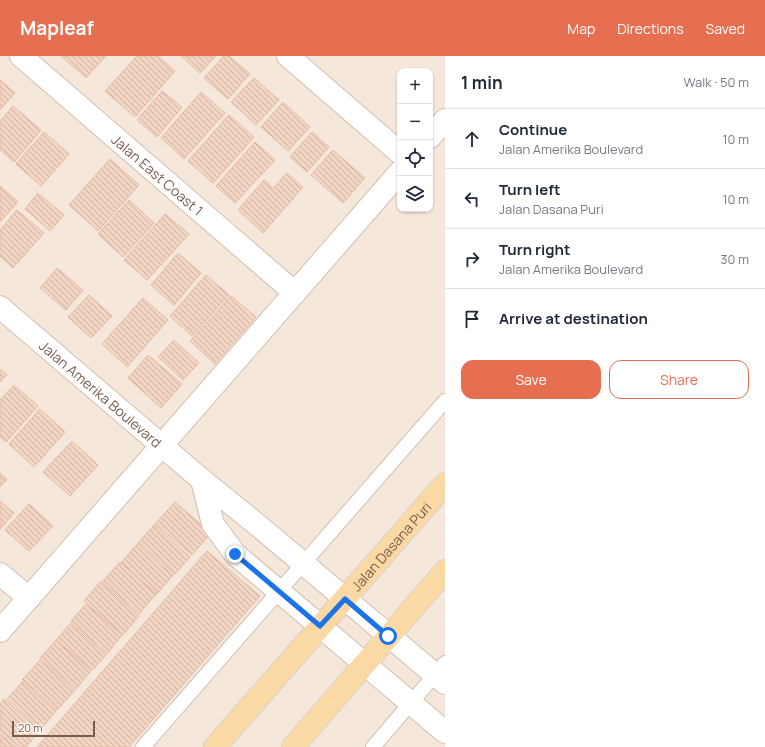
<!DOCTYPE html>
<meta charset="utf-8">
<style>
body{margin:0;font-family:Manrope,sans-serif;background:#f2f2f3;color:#1f2937}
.controls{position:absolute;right:12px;top:12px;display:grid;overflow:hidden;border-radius:8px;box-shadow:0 1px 3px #0004}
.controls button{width:36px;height:36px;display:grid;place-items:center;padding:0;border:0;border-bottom:1px solid #e0e1e3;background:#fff;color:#1f2937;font:20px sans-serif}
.scale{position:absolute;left:12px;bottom:10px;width:83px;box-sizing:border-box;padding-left:4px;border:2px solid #7a5c4d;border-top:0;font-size:11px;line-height:14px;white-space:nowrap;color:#7a5c4d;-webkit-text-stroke:3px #fffaf3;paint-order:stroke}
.stop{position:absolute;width:12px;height:12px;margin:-9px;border:3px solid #1a73e8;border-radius:50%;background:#fff}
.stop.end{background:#1a73e8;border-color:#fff;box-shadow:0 1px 4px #0008}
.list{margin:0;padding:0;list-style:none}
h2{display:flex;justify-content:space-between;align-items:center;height:52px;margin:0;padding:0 16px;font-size:17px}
h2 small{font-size:13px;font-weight:400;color:#747a83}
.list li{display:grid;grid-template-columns:26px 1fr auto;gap:12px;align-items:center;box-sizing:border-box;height:60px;padding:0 16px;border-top:1px solid #e0e1e3}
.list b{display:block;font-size:15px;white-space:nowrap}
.list p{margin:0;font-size:13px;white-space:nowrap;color:#747a83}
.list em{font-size:13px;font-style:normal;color:#747a83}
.actions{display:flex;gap:8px;padding:12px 16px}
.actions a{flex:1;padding:9px 0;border:1px solid #e76f51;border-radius:12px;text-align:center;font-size:14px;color:#e76f51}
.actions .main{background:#e76f51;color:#fff}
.icon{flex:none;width:22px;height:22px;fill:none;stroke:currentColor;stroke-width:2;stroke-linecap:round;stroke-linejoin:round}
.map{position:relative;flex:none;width:445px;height:691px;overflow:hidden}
header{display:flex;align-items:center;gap:24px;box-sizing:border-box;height:56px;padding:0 20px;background:#e76f51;color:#fff}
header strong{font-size:19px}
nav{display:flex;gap:22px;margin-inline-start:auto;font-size:14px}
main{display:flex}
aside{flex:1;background:#fff}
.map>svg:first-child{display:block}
.residential{fill:#f5e8da;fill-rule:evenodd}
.building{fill:url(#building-back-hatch);stroke:#e6bba3}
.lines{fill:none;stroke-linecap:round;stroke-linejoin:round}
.lane-casing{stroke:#d1beb0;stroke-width:16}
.street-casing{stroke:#d1beb0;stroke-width:24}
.primary-casing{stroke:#dad1cd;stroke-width:24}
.lane{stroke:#fff;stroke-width:14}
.street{stroke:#fff;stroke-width:22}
.primary{stroke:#fbd9a5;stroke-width:22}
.route{stroke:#1a73e8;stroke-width:5}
.labels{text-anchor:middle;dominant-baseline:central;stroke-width:3.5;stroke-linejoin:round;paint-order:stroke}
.street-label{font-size:14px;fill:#7a5c4d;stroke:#fffaf3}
</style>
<header>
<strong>Mapleaf</strong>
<nav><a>Map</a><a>Directions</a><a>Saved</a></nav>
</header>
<main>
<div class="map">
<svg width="445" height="691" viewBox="0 0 445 691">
<defs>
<pattern id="building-back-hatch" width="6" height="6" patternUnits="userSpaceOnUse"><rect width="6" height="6" fill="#f3d5c3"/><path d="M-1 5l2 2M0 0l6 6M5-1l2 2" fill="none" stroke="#cab0a1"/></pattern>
</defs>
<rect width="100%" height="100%" fill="#fdf6ec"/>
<path class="residential" d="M0 0H445V691H0ZM400 15H430V153H400Z"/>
<g class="building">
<path d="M61 0H106L86 22Z"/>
<path d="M137 0H158L175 15 135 61 105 35Z"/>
<path d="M181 0H216L200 17Z"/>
<path d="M224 0H229L250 18 228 43 204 22Z"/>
<path d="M254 22 279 44 256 69 231 46Z"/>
<path d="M0 24 15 37 0 54Z"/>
<path d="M162 35 182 51 157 81 137 64Z"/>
<path d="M201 36 225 57 184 103 161 82Z"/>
<path d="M283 46 310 71 288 95 261 71Z"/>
<path d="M13 50 41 74 14 106 0 94V65Z"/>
<path d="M229 59 254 81 213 127 188 105Z"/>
<path d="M44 76 69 98 41 130 16 108Z"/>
<path d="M312 76 329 91 307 116 290 101Z"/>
<path d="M255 86 275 104 235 147 216 130Z"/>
<path d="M333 94 365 122 343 147 311 119Z"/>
<path d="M110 103 139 129 98 175 69 149Z"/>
<path d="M287 117 303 131 263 177 238 154 264 124 273 132Z"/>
<path d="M0 130 18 146 0 166Z"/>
<path d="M38 137 64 159 50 175 25 153Z"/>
<path d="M129 144 154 167 123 201 98 178Z"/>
<path d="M17 154 44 177 13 212 0 200V174Z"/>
<path d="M165 158 189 178 147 224 124 204Z"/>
<path d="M178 197 201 217 174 249 151 229Z"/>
<path d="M57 212 83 234 66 254 40 232Z"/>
<path d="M206 219 229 239 192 280 170 260Z"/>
<path d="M89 239 112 260 91 282 68 261Z"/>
<path d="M231 240 256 261 215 308 190 285Z"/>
<path d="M143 242 168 264 127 311 102 288Z"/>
<path d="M174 284 199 307 183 324 158 301Z"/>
<path d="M148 299 182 328 161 352 128 322Z"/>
<path d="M0 313 7 319 0 326Z"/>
<path d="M14 329 38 350 6 386 0 381V344Z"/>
<path d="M40 353 65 376 34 411 9 388Z"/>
<path d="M72 385 98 409 70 440 43 416Z"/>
<path d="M0 417 7 423 0 431Z"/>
<path d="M0 445 14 457 0 473Z"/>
<path d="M175 446 211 477 192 499 155 468Z"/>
<path d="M29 448 53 470 29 495 5 474Z"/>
<path d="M154 469 190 501 175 518 138 487Z"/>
<path d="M137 488 173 519 157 538 121 507Z"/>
<path d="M207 495 260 540 129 691H37Z"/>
<path d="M120 506 156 538 139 558 102 526Z"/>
<path d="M100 526 139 560 123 579 84 545Z"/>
<path d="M86 548 122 579 107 598 70 566Z"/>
<path d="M70 568 106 599 92 614 56 584Z"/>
<path d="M56 584 91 615 76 633 40 602Z"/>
<path d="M40 604 75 634 57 654 22 624Z"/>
<path d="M22 626 56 655 41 673 7 643Z"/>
<path d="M4 643 40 674 26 691H19L0 675V648Z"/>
<path d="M0 678 16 691H0Z"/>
</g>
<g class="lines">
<defs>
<g id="lane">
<path d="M143 691 445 345"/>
<path d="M373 691 445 607"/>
</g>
<g id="street">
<path id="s1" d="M21 0 295 237"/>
<path d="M288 0 400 97"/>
<path d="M430 81 445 64"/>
<path id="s2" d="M0 251 202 424 260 471 445 627"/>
<path d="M202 424 213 468 235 498 445 676"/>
<path d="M0 518 29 542"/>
<path d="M0 575 400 116"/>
</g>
<g id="primary">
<path id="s3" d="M215 691 445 428"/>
<path d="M293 691 445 515"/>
</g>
</defs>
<use href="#lane" class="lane-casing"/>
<use href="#street" class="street-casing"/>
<use href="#primary" class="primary-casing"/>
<use href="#lane" class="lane"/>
<use href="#street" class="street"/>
<use href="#primary" class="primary"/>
</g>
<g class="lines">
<path class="route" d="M235 498 320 570 345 543 388 580"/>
</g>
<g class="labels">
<g class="street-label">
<text stroke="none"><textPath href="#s1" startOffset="181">Jalan East Coast 1</textPath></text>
<text stroke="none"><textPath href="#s2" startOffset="133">Jalan Amerika Boulevard</textPath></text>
<text stroke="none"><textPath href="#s3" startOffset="267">Jalan Dasana Puri</textPath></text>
</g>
</g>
</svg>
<div class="controls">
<button>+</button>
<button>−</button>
<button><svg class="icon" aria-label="locate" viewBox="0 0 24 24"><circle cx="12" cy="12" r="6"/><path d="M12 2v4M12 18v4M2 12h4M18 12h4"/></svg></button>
<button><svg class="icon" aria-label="layers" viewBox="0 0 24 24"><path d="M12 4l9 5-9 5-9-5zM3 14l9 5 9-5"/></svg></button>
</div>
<div class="scale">20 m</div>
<div class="stop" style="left:388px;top:580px"></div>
<div class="stop end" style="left:235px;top:498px"></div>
</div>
<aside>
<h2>1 min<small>Walk · 50 m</small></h2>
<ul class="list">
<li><svg class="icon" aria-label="ahead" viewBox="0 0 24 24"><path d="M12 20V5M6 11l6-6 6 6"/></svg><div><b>Continue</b><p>Jalan Amerika Boulevard</p></div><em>10 m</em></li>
<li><svg class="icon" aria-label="left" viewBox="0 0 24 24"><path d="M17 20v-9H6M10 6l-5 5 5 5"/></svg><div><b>Turn left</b><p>Jalan Dasana Puri</p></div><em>10 m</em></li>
<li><svg class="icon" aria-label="right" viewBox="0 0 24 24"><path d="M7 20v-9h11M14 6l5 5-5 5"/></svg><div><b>Turn right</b><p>Jalan Amerika Boulevard</p></div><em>30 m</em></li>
<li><svg class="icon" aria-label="arrive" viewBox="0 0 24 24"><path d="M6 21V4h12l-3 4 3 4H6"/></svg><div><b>Arrive at destination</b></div></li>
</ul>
<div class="actions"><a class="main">Save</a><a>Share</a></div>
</aside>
</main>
